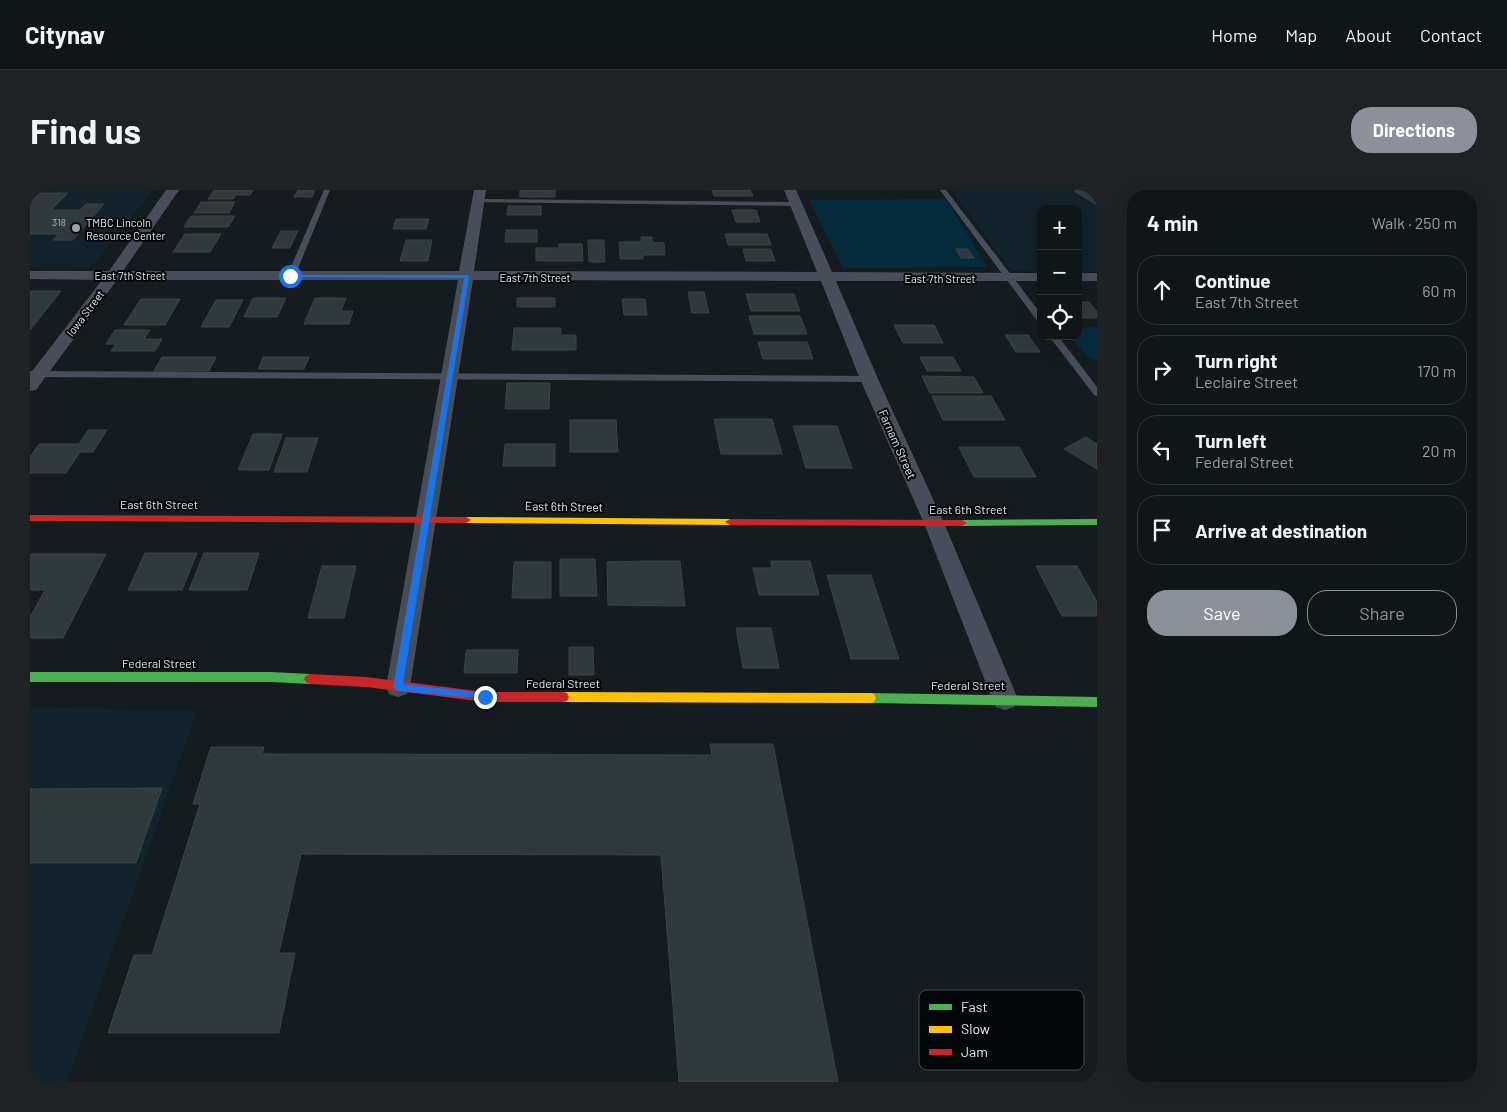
<!DOCTYPE html>
<meta charset="utf-8">
<style>
body{margin:0;font-family:Barlow,sans-serif;background:#1e2224;color:#f1f3f6}
.controls{position:absolute;right:15px;top:15px;display:grid;overflow:hidden;border-radius:10px;box-shadow:0 5px 20px #0002}
.controls button{width:45px;height:45px;display:grid;place-items:center;padding:0;border:0;border-bottom:1px solid #303436;background:#101517;color:#f1f3f6;font:25px sans-serif}
.stop{position:absolute;width:15px;height:15px;margin:-11px;border:4px solid #1a73e8;border-radius:50%;background:#fff}
.stop.end{background:#1a73e8;border-color:#fff;box-shadow:0 1px 5px #0008}
.list{margin:0;padding:0;list-style:none}
h2{display:flex;justify-content:space-between;align-items:center;height:65px;margin:0;padding:0 20px;font-size:21px}
h2 small{font-size:16px;font-weight:400;color:#9c9fa1}
.list li{display:grid;grid-template-columns:32px 1fr auto;gap:15px;align-items:center;box-sizing:border-box;height:70px;margin:0 10px 10px;padding:0 10px;border:1px solid #303436;border-radius:20px}
.list b{display:block;font-size:19px;white-space:nowrap}
.list p{margin:0;font-size:16px;white-space:nowrap;color:#9c9fa1}
.list em{font-size:16px;font-style:normal;color:#9c9fa1}
.actions{display:flex;gap:10px;padding:15px 20px}
.actions a{flex:1;padding:11px 0;border:1px solid #8c9099;border-radius:20px;text-align:center;font-size:18px;color:#8c9099}
.actions .main{background:#8c9099;color:#fff}
.icon{flex:none;width:28px;height:28px;fill:none;stroke:currentColor;stroke-width:2;stroke-linecap:round;stroke-linejoin:round}
.map{position:relative;flex:none;width:1067px;height:892px;overflow:hidden;border-radius:20px}
header{display:flex;align-items:center;gap:30px;box-sizing:border-box;height:70px;padding:0 25px;background:#101517;border-bottom:1px solid #303436}
header strong{font-size:24px}
nav{display:flex;gap:28px;margin-inline-start:auto;font-size:18px}
.intro{display:flex;align-items:center;justify-content:space-between;box-sizing:border-box;height:120px;padding:0 30px}
h1{margin:0;font-size:35px}
.button{padding:12px 22px;border-radius:20px;background:#8c9099;color:#fff;font-size:18px;font-weight:700}
main{display:flex;gap:30px;padding:0 30px}
aside{flex:1;background:#101517;border-radius:20px;box-shadow:0 5px 20px #0002}
.map>svg:first-child{display:block}
.built{fill:#12232b}
.green{fill:#052c3d}
.building{fill:#30393b;stroke:#3c4345}
.lines{fill:none;stroke-linecap:round;stroke-linejoin:round}
.lane{fill:#474e5a;fill-rule:evenodd}
.street{fill:#474e5a;fill-rule:evenodd}
.fast{fill:#4caf50;fill-rule:evenodd}
.slow{fill:#ffc107;fill-rule:evenodd}
.jam{fill:#c62828;fill-rule:evenodd}
.route{fill:#1a73e8}
.poi-dot{fill:#9aa2a6;stroke:#030609;stroke-width:2}
.labels{text-anchor:middle;dominant-baseline:central;stroke-width:4;stroke-linejoin:round;paint-order:stroke}
.number-label{font-size:10px;fill:#b6bec1}
.far-poi-label{font-size:11px;fill:#e2eaee;stroke:#030609;text-anchor:start}
.far-street-label{font-size:11px;fill:#e2eaee;stroke:#030609}
.street-label{font-size:12px;fill:#e2eaee;stroke:#030609}
.key{fill:#030609;stroke:#464a4e;stroke-width:1}
.key-label{font-size:14px;fill:#e2eaee}
</style>
<header>
<strong>Citynav</strong>
<nav><a>Home</a><a>Map</a><a>About</a><a>Contact</a></nav>
</header>
<div class="intro"><h1>Find us</h1><a class="button">Directions</a></div>
<main>
<div class="map">
<svg width="1067" height="892" viewBox="0 0 1067 892">
<rect width="100%" height="100%" fill="#151c1f"/>
<g class="built">
<path d="M0 0H123L63 76 0 75Z"/>
<path d="M922 0H1067V82H1048V19H1011V81H981Z"/>
<path d="M0 517 167 521 37 892H0Z"/>
</g>
<g class="green">
<path d="M916 9 957 77 813 78 779 10Z"/>
<path d="M1067 136V170L1058 167 1039 146H1048V138Z"/>
</g>
<g class="building">
<path d="M184 0H223L220 5H206L203 9H178Z"/>
<path d="M268 0H285L282 7H264Z"/>
<rect x="490" y="0" width="35" height="7"/>
<path d="M682 0H720L723 6H684Z"/>
<path d="M1051 0H1067V15L1044 1Z"/>
<path d="M0 3H38L21 20H50L56 14H74L43 50H23L29 44H0Z"/>
<path d="M171 12H205L199 23H164Z"/>
<path d="M478 16H511V25H477Z"/>
<path d="M702 20H726L730 32H706Z"/>
<path d="M161 26H205L198 37H154Z"/>
<path d="M366 29H399L396 39H363Z"/>
<path d="M476 40H507V52H475Z"/>
<path d="M251 41H268L260 58H242Z"/>
<path d="M155 44H191L180 62H143Z"/>
<path d="M695 44H737L741 55H698Z"/>
<path d="M611 47H622V52L634 53 635 65H613V69H590L589 52H611Z"/>
<path d="M376 50H402L398 71H370Z"/>
<path d="M558 50H574L575 72H559Z"/>
<path d="M529 54H552L553 71H506V58H529Z"/>
<path d="M713 59H741L745 71H716Z"/>
<path d="M926 59H938L944 68H931Z"/>
<path d="M0 101H31L0 140Z"/>
<path d="M658 102H674L679 123H662Z"/>
<path d="M716 104H764L770 121H721Z"/>
<path d="M223 108H256L247 127H214Z"/>
<path d="M285 108H316L311 121H323L319 134H274Z"/>
<rect x="487" y="108" width="38" height="9"/>
<path d="M111 109H150L135 135H94Z"/>
<path d="M592 109H615L617 125H594Z"/>
<path d="M186 110H213L199 137H171Z"/>
<path d="M1048 112H1059L1067 122V128H1048Z"/>
<path d="M719 126H770L777 144H724Z"/>
<path d="M864 135H904L913 153H873Z"/>
<path d="M484 138H531V145H546V160H482Z"/>
<path d="M85 140H120L114 149H132L125 161H81L86 154H76Z"/>
<path d="M975 145H998L1010 162H986Z"/>
<path d="M728 152H777L783 169H733Z"/>
<path d="M132 167H186L179 181H124Z"/>
<path d="M233 167H279L274 179H228Z"/>
<path d="M890 167H923L931 181H897Z"/>
<path d="M892 186 944 187 953 203H900Z"/>
<path d="M477 193H520L519 219H475Z"/>
<path d="M902 206H961L975 230H913Z"/>
<path d="M684 229H742L752 264H691Z"/>
<path d="M540 230H586L588 262H540Z"/>
<path d="M763 236H807L822 278H776Z"/>
<path d="M58 240H77L63 262H50L36 283H0V267L9 254H49Z"/>
<path d="M223 244H252L239 280H208Z"/>
<path d="M1056 247 1067 254V279L1034 259Z"/>
<path d="M256 248H288L277 282H244Z"/>
<path d="M475 254H525V276H473Z"/>
<path d="M929 257H989L1006 287H944Z"/>
<path d="M115 363H167L152 400H98Z"/>
<path d="M174 363H229L217 400H159Z"/>
<path d="M0 364H76L33 448H0V427L15 400H0Z"/>
<path d="M530 369H565L567 406H530Z"/>
<path d="M614 371H650L655 416 578 415 577 372Z"/>
<path d="M741 371H780L789 405H729L723 378H742Z"/>
<path d="M484 372H521V408H482Z"/>
<path d="M292 376H326L314 428H278Z"/>
<path d="M1006 376H1047L1067 412V426H1032Z"/>
<path d="M797 385H841L869 469H821Z"/>
<path d="M706 438H741L749 478H713Z"/>
<path d="M539 457H563L564 485H539Z"/>
<path d="M436 460H488L487 483H434Z"/>
<path d="M680 554H743L808 892H649L631 665 271 664 249 763H265L249 843H78L104 765H122L170 614H163L181 557H234L232 564 682 565Z"/>
<path d="M132 598 106 673H0V599Z"/>
</g>
<g class="lines">
<g class="lane">
<path d="M294 0H300L265 86 258 88 257 86Z"/>
<path d="M910 0H916L1011 124V132H1008Z"/>
<path d="M449 9 767 12 770 14 767 16 447 12 446 11Z"/>
<path d="M1019 146H1028L1067 197V206L1064 205Z"/>
<path d="M0 181 839 186 844 189 839 192 0 187Z"/>
</g>
<g class="street">
<path d="M136 0H149L93 81H429L444 0H456L444 81 787 82 754 0H766L802 82 1011 83V91H806L848 189 914 333 988 509 984 517 975 520 966 517 962 509 894 333 830 189 791 91 443 90 380 497 377 504 368 507 359 504 356 497 428 90H87L6 200 0 201V184L72 90 0 89V81H79Z"/>
<rect x="1048" y="83" width="19" height="8"/>
</g>
<g class="fast">
<path d="M1067 329V335L932 336 927 333 932 330Z"/>
<path d="M0 482H241L280 484 284 486 286 489 284 492 280 494 241 492H0Z"/>
<path d="M840 503 1067 507V517L840 513 836 512 834 508 836 504Z"/>
</g>
<g class="slow">
<path d="M436 327 700 329 705 332 700 335 436 333 431 330Z"/>
<path d="M533 502 840 503 844 504 846 508 844 512 840 513 533 512 529 511 527 507 529 503Z"/>
</g>
<g class="jam">
<path d="M0 325 436 327 441 330 436 333 0 331Z"/>
<path d="M700 329 932 330 937 333 932 336 700 335 695 332Z"/>
<path d="M280 484 336 487 455 502H533L537 503 539 507 537 511 533 512H455L336 497 280 494 276 492 274 489 276 486Z"/>
</g>
</g>
<path class="route" d="M259 85H437L439 87 373 494 455 503 458 504V509L368 501 363 497 434 88 260 87Z"/>
<circle class="poi-dot" cx="46" cy="38" r="5"/>
<g class="labels">
<g class="number-label">
<text x="29" y="32">318</text>
</g>
<g class="far-poi-label">
<text x="56" y="32">TMBC Lincoln<tspan x="56" dy="13">Resource Center</tspan></text>
</g>
<g class="far-street-label">
<text x="100" y="85">East 7th Street</text>
<text x="505" y="87">East 7th Street</text>
<text x="910" y="88">East 7th Street</text>
<text transform="translate(55 123) rotate(-53)">Iowa Street</text>
</g>
<g class="street-label">
<text transform="translate(868 254) rotate(66)">Farnam Street</text>
<text x="129" y="314">East 6th Street</text>
<text transform="translate(534 316) rotate(1)">East 6th Street</text>
<text x="938" y="319">East 6th Street</text>
<text x="129" y="473">Federal Street</text>
<text x="533" y="493">Federal Street</text>
<text x="938" y="495">Federal Street</text>
</g>
</g>
<rect x="889" y="800" width="165" height="80" rx="8" class="key"/>
<rect x="899" y="814" width="23" height="6" fill="#4caf50"/>
<rect x="899" y="836" width="23" height="7" fill="#ffc107"/>
<rect x="899" y="859" width="23" height="6" fill="#c62828"/>
<g class="key-label">
<text x="931" y="822">Fast</text>
<text x="931" y="844">Slow</text>
<text x="931" y="867">Jam</text>
</g>
</svg>
<div class="controls">
<button>+</button>
<button>−</button>
<button><svg class="icon" aria-label="locate" viewBox="0 0 24 24"><circle cx="12" cy="12" r="6"/><path d="M12 2v4M12 18v4M2 12h4M18 12h4"/></svg></button>
</div>
<div class="stop" style="left:260px;top:86px"></div>
<div class="stop end" style="left:455px;top:507px"></div>
</div>
<aside>
<h2>4 min<small>Walk · 250 m</small></h2>
<ul class="list">
<li><svg class="icon" aria-label="ahead" viewBox="0 0 24 24"><path d="M12 20V5M6 11l6-6 6 6"/></svg><div><b>Continue</b><p>East 7th Street</p></div><em>60 m</em></li>
<li><svg class="icon" aria-label="right" viewBox="0 0 24 24"><path d="M7 20v-9h11M14 6l5 5-5 5"/></svg><div><b>Turn right</b><p>Leclaire Street</p></div><em>170 m</em></li>
<li><svg class="icon" aria-label="left" viewBox="0 0 24 24"><path d="M17 20v-9H6M10 6l-5 5 5 5"/></svg><div><b>Turn left</b><p>Federal Street</p></div><em>20 m</em></li>
<li><svg class="icon" aria-label="arrive" viewBox="0 0 24 24"><path d="M6 21V4h12l-3 4 3 4H6"/></svg><div><b>Arrive at destination</b></div></li>
</ul>
<div class="actions"><a class="main">Save</a><a>Share</a></div>
</aside>
</main>
